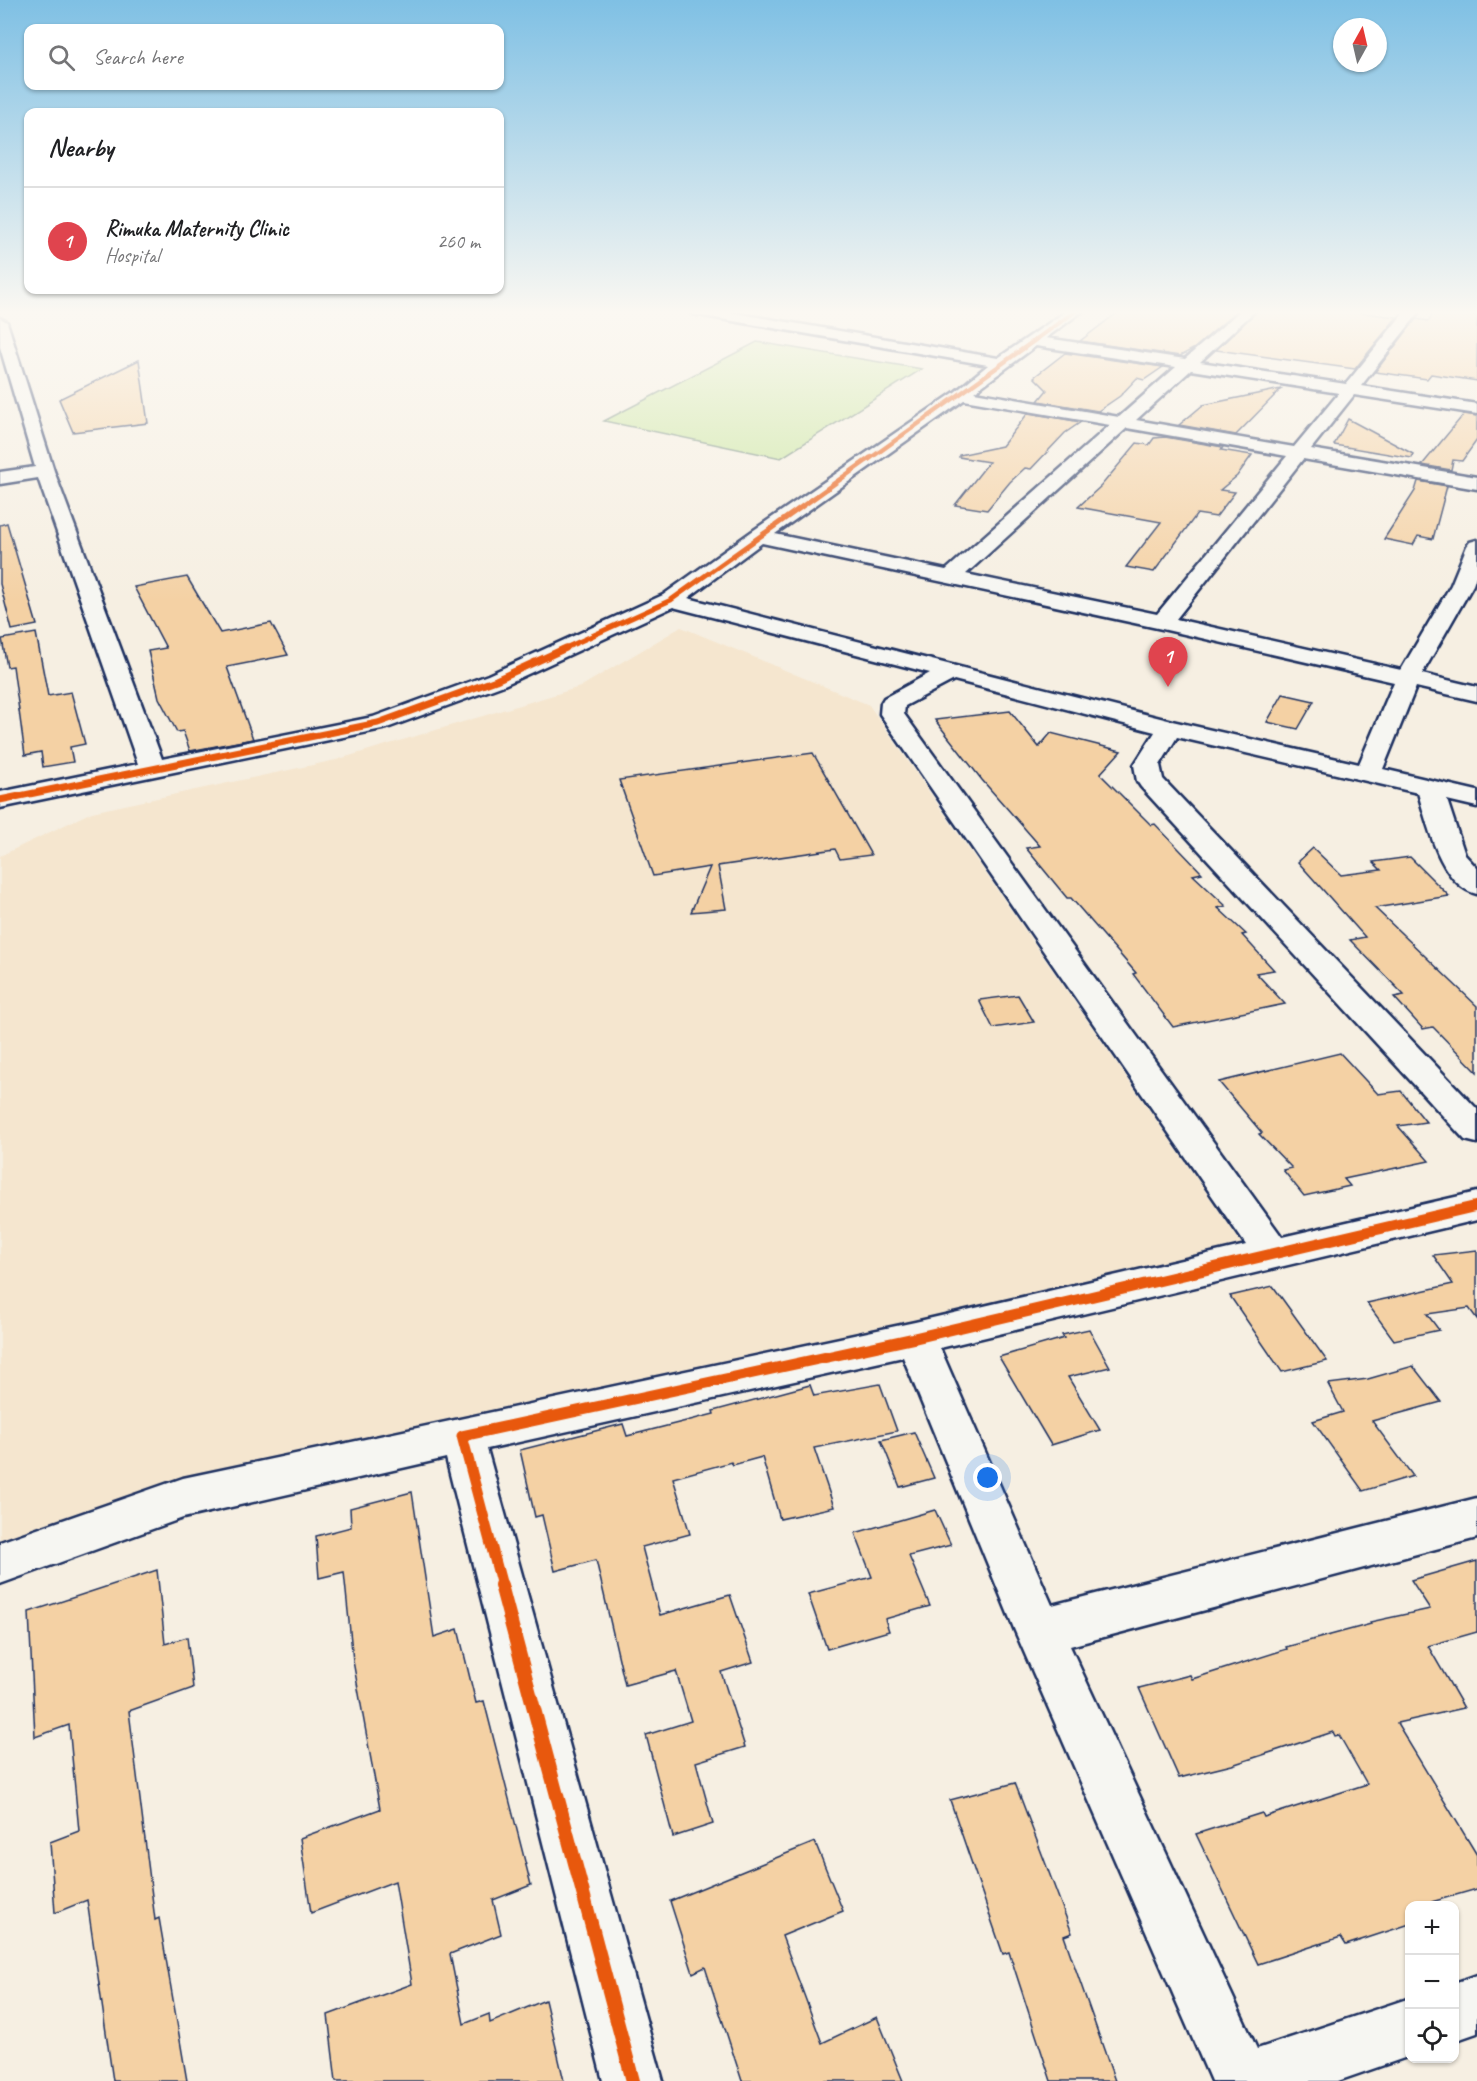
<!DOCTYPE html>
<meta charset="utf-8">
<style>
body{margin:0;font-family:Caveat,sans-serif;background:#f6f6f6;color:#202124}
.controls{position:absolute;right:18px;bottom:18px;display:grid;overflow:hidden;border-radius:12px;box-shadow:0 2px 4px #0004}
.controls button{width:54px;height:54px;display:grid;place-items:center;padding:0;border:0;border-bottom:2px solid #e0e0e0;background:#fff;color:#202124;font:30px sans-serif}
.compass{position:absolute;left:1333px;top:18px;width:54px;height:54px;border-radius:50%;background:#fff;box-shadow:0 2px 4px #0004;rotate:8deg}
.you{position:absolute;left:988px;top:1478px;width:21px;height:21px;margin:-15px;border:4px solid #fff;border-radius:50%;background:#1a73e8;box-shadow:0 0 0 9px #1a73e833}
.badge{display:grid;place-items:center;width:39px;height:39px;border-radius:50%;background:#ea580c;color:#fff;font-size:20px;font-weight:700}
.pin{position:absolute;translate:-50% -50px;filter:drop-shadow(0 2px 3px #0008)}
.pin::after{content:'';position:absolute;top:32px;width:21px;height:18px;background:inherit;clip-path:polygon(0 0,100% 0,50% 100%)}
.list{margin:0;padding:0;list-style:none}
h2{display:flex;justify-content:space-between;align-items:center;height:78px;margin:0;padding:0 24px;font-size:26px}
h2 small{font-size:20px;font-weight:400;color:#757577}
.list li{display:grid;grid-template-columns:39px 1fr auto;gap:18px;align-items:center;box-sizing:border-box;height:108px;padding:0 24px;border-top:2px solid #e0e0e0}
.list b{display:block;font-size:22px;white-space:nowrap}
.list p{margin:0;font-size:20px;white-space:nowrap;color:#757577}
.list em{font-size:20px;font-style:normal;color:#757577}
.icon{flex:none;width:33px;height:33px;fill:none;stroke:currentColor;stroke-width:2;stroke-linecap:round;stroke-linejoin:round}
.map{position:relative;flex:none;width:1477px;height:2081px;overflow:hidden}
.search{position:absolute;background:#fff;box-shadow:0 2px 4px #0004;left:24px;top:24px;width:480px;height:66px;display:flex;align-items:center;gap:15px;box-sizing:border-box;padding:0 21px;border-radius:12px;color:#757577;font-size:22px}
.panel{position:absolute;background:#fff;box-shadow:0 2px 4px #0004;left:24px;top:108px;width:480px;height:186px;border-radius:12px}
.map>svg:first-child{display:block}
.built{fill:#f5e6cf}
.green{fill:#c8e69d;stroke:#728a7e;stroke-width:1.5}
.building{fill:#f4d1a4;stroke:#1b2f5e;stroke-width:1.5}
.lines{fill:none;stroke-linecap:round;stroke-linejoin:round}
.minor-casing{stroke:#1b2f5e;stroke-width:5}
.minor{fill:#f6f6f2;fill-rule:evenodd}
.cycleway-far4-casing{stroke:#f6f6f2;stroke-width:6}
.cycleway-far3-casing{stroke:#f6f6f2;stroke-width:8}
.cycleway-far2-casing{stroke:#f6f6f2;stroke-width:10}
.cycleway-far1-casing{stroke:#f6f6f2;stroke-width:15}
.cycleway-casing{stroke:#f6f6f2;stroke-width:18}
.cycleway-far4{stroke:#e8590c;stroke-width:4.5}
.cycleway-far3{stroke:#e8590c;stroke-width:5}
.cycleway-far2{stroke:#e8590c;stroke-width:7}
.cycleway-far1{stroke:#e8590c;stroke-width:11}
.cycleway{stroke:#e8590c;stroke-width:14}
</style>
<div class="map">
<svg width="1477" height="2081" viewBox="0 0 1477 2081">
<rect width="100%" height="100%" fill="#f6efe2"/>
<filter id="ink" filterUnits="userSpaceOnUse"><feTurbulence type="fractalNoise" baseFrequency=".0167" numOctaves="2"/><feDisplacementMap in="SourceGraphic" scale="12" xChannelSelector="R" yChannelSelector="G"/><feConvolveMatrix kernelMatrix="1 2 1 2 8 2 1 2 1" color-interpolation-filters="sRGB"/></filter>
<g filter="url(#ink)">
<path class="built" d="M681 627 869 705 1246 1250 204 1476 0 1547V856L92 812 336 760 580 687Z"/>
<path class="green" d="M757 342 922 369 781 458 604 421Z"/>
<g class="building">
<path d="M1121 310H1238L1195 348 1180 356 1080 341Z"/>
<path d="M1258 310H1338L1397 317 1355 369 1216 350Z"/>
<path d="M1434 310 1477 315V381L1431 374 1427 379 1375 372 1416 319 1429 321Z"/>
<path d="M1065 353 1163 367 1144 380 1137 378 1120 396 1098 411 1038 401 1047 390 1034 377Z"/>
<path d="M139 360 148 423 73 432 59 399Z"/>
<path d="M1281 389 1236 435 1179 425 1203 405Z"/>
<path d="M1028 413 1081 422 1065 433 1031 469 1025 468 1010 482 987 510 955 505 989 462 959 457V455L1002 446Z"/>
<path d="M1464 414 1477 416V440L1462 461 1453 460 1451 470 1422 465Z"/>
<path d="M1348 419 1413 454 1412 458 1334 445Z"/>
<path d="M1165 437 1223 447 1221 450 1252 455 1237 476 1220 490 1235 492 1216 517 1197 514 1154 572 1126 567 1161 522 1078 507 1101 486 1137 443 1149 445 1154 438Z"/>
<path d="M1418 481 1447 486 1433 539 1418 536 1413 545 1384 539 1415 491Z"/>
<path d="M7 523 37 625 12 630 0 584V525Z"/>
<path d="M187 577 220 633 271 623 288 655 227 667 253 739 190 751 183 731 177 732 159 698 148 651 166 648 134 587Z"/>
<path d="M36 633 48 696 71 692 85 744 70 747 73 762 43 767 41 752 25 755 13 666 7 667 2 639Z"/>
<path d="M1283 694 1314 701 1298 729 1267 722Z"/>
<path d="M1010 711 1039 747 1051 733 1121 751 1100 774 1151 825 1155 824 1202 873 1193 875 1226 906 1218 908 1246 934 1242 935 1274 970 1256 973 1285 1004 1173 1027 1133 974 1136 973 1071 898H1067L1026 848 1040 846 982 780 935 720Z"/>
<path d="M813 753 871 855 840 859 835 849 718 866 726 909 691 912 710 867 653 876 619 780Z"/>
<path d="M1313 848 1341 875 1381 870 1373 862 1410 857 1449 896 1375 908 1477 1006V1072L1433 1027 1423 1029 1394 997 1404 995 1350 940 1365 937 1298 862Z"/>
<path d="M1018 995 1034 1022 993 1028 979 1000Z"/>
<path d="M1340 1053 1378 1094 1401 1091 1426 1122 1398 1126 1429 1161 1344 1179 1350 1186 1304 1196 1283 1170 1292 1168 1259 1134 1262 1133 1219 1082Z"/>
<path d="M1477 1250V1319L1469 1308 1427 1314 1439 1330 1394 1340 1367 1303 1453 1284 1433 1255Z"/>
<path d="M1273 1286 1327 1361 1282 1372 1230 1296Z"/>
<path d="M1089 1329 1110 1367 1068 1377 1100 1430 1051 1445 999 1357 1064 1338 1062 1335Z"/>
<path d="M1413 1366 1441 1402 1372 1421 1413 1476 1363 1491 1313 1421 1343 1412 1328 1384 1368 1379Z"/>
<path d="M880 1384 897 1431 814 1448 834 1507 780 1519 762 1457 733 1465 731 1462 673 1478 690 1534 642 1547 660 1615 730 1595 753 1662 721 1672 745 1747 696 1762 713 1824 673 1837 646 1735 691 1721 676 1671 625 1685 596 1560 555 1571 542 1515 535 1517 520 1450 623 1424 627 1436 714 1414 713 1411 810 1385 814 1396Z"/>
<path d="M914 1432 934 1478 900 1487 881 1440Z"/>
<path d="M412 1492 434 1637 458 1629 476 1703 484 1701 531 1885 493 1900 501 1934 450 1954 464 2024 489 2014 490 2023 545 2000 564 2081H336L328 2015 412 1984 395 1881 311 1913 300 1838 380 1809 353 1661 344 1572 319 1578 316 1536 351 1527 350 1508Z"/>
<path d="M935 1510 951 1545 909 1556 930 1606 885 1619 889 1631 827 1649 808 1594 872 1577 855 1533Z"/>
<path d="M1477 1561V1632L1428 1646 1464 1708 1397 1723 1477 1855V1889L1421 1905H1410V1924L1346 1945 1341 1937 1258 1964 1196 1834 1262 1813 1264 1817 1367 1784 1339 1735 1335 1736 1333 1732 1232 1765 1179 1778 1139 1688 1190 1675 1192 1679 1287 1649 1286 1647 1371 1624 1370 1622 1430 1609 1411 1580Z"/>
<path d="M157 1570 165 1644 187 1637 193 1688 129 1711 155 1920 159 1918 187 2081H113L87 1900 55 1913 50 1842 79 1831 69 1725 35 1737 29 1612Z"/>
<path d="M1015 1783 1072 1933 1064 1936 1115 2081H1051L1009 1952 1003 1954 950 1800Z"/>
<path d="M815 1842 843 1911 782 1936 822 2043 877 2017 903 2081H742L705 1967 693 1973 670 1901Z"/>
</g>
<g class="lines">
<defs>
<g id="minor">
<path d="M685 310H717L998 358 1068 310H1084L1046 338 1185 359 1241 310H1256L1200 362 1346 384 1406 310H1421L1361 386 1477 404V414L1354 395 1311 449 1477 477V489L1303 459 1176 619 1401 670 1451 585 1467 546 1470 542 1477 540V573L1473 585 1422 674 1477 687V701L1416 687 1383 769 1477 791V807L1447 800 1465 855 1477 868V894C1440 885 1428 825 1418 793L1177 737 1160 765 1163 779 1477 1109V1143L1465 1140 1141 787 1137 781 1134 765 1155 732 954 680 905 706 904 714 1282 1237 1477 1192V1220L940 1348 1052 1605 1477 1498V1538L1070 1646 1257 2049 1410 1998V2056L1338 2081H1211L1015 1631 903 1357 487 1449 663 2081H603L446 1458 183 1518 0 1584V1542L183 1478 915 1322 1246 1245 880 714 881 703 884 698 930 673 673 607 504 685 387 728 0 808V792L138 764 38 478 0 484V472L35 467 0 347V318L7 322 54 471 162 759 373 717 488 675 663 595 751 532 955 392 988 365 692 314ZM1036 346 1176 367 1119 417 974 392ZM1191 370 1339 393 1294 447 1136 420ZM964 400 1110 425 946 570 775 534ZM1127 428 1287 456 1157 614 966 574ZM762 543 1162 629 1394 682 1359 764 1172 721 688 598Z"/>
<path d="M1477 1975V2033L1454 2041V1983Z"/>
</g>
</defs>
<use href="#minor" class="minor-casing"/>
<use href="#minor" class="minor"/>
<defs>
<path id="cycleway-far4" d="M868 460 1077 310"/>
<path id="cycleway-far3" d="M563 649 671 600 870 458"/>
<path id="cycleway-far2" d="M0 800 378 723 496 680 566 648"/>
<path id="cycleway-far1" d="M502 1586 462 1436 915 1338 1477 1206"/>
<path id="cycleway" d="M501 1585 633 2081"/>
</defs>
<use href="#cycleway-far4" class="cycleway-far4-casing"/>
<use href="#cycleway-far3" class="cycleway-far3-casing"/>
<use href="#cycleway-far2" class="cycleway-far2-casing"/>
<use href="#cycleway-far1" class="cycleway-far1-casing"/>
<use href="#cycleway" class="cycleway-casing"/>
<use href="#cycleway-far4" class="cycleway-far4"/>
<use href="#cycleway-far3" class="cycleway-far3"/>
<use href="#cycleway-far2" class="cycleway-far2"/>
<use href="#cycleway-far1" class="cycleway-far1"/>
<use href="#cycleway" class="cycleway"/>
</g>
</g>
<linearGradient id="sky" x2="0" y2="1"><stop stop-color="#7fc0e4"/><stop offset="0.52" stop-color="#fbf8f2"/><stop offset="1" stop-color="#fbf8f2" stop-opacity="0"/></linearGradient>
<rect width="1477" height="601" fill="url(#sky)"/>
</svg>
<div class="controls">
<button>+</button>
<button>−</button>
<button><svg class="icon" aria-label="locate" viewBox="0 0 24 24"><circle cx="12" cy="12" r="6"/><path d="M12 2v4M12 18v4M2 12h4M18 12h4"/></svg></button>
</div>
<svg class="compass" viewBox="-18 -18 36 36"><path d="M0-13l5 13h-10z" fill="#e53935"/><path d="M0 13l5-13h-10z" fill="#757577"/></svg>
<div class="you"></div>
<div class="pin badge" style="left:1168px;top:687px;background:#e0444e">1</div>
<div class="search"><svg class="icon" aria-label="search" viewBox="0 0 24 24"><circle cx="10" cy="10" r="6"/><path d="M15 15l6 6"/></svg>Search here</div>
<section class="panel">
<h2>Nearby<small></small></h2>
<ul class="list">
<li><span class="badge" style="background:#e0444e">1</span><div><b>Rimuka Maternity Clinic</b><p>Hospital</p></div><em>260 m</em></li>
</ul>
</section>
</div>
